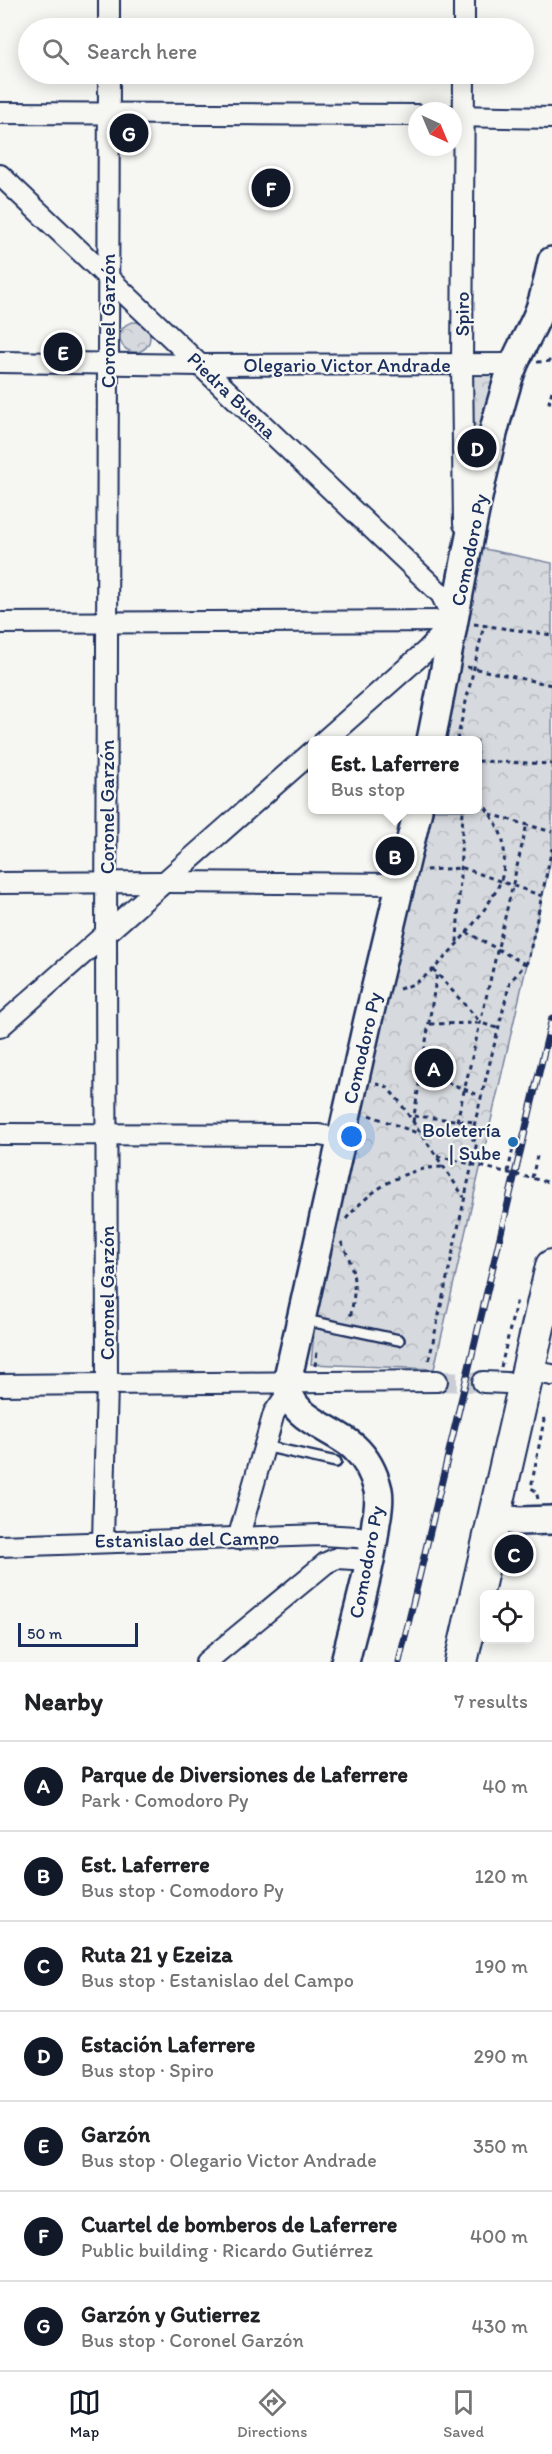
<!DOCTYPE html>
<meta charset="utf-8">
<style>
body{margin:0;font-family:Itim,sans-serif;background:#f6f6f6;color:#202124}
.controls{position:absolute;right:18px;bottom:18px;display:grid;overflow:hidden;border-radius:9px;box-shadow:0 3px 15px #0003}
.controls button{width:54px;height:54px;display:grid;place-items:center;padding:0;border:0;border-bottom:2px solid #e0e0e0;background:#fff;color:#202124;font:30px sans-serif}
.compass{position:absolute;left:408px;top:102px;width:54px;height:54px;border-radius:50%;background:#fff;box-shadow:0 3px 15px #0003;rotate:136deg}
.scale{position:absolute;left:18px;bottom:15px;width:120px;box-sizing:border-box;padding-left:6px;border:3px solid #1b2f5e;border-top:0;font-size:16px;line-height:21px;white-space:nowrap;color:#1b2f5e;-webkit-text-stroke:4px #f6f6f2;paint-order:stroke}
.you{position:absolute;left:352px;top:1137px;width:21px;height:21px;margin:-15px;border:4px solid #fff;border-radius:50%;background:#1a73e8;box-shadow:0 0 0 9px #1a73e833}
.badge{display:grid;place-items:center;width:39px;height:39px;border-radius:50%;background:#111827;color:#fff;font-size:20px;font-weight:700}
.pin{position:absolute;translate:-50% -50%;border:3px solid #fff;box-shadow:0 2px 6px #0006}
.popup{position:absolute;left:308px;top:736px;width:174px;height:78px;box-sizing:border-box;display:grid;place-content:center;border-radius:9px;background:#fff;filter:drop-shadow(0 2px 4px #0005);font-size:20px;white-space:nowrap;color:#757577}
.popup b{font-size:22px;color:#202124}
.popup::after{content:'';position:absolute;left:50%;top:100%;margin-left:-12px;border:12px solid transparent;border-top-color:#fff}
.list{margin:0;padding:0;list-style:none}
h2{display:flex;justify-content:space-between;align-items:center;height:78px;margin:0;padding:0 24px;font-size:26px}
h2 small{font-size:20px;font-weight:400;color:#757577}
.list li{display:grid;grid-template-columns:39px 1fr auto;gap:18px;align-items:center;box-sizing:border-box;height:90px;padding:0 24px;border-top:2px solid #e0e0e0}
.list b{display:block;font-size:22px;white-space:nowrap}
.list p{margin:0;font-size:20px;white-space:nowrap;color:#757577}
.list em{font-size:20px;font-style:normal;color:#757577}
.icon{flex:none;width:33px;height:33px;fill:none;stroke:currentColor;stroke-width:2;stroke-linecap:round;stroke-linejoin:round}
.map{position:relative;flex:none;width:552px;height:1662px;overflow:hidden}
.search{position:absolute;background:#fff;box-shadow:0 3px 15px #0003;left:18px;right:18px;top:18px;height:66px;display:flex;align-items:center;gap:15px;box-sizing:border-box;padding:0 21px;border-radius:33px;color:#757577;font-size:22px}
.sheet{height:708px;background:#fff}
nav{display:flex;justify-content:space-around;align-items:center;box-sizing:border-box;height:84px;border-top:2px solid #e0e0e0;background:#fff;font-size:16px;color:#757577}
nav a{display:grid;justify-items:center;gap:3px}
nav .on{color:#111827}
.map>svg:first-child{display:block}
.forest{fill:url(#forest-crowns);stroke:#78849e;stroke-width:1.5}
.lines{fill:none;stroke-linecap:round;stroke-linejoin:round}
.street-tunnel{stroke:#caced4;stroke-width:20;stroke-dasharray:20 10;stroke-linecap:butt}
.lane-casing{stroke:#1b2f5e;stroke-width:14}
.street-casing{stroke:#1b2f5e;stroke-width:24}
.secondary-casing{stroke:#1b2f5e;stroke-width:32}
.primary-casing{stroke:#1b2f5e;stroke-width:36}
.path{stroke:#1b2f5e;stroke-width:3;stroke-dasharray:4.5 4.5;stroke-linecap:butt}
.lane{stroke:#f6f6f2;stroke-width:9}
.street{stroke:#f6f6f2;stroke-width:20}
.secondary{stroke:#f6f6f2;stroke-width:27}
.primary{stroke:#f6f6f2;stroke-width:32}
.rail-casing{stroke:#1b2f5e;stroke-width:7}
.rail{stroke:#f6f6f2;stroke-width:4.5;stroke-dasharray:14;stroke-linecap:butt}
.poi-dot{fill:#1f6fb2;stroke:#f6f6f2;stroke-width:2}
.labels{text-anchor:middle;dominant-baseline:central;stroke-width:4.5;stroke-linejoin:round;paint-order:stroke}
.street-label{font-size:20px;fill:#1b2f5e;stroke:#f6f6f2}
.poi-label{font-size:20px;fill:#1b2f5e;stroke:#f6f6f2;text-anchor:end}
</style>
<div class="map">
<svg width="552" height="1662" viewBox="0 0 552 1662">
<defs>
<pattern id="forest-crowns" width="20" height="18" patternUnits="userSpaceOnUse" patternTransform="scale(1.5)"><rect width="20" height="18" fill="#d6d9dd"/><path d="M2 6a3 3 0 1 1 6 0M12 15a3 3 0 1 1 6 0" fill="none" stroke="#b7bbc0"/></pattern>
</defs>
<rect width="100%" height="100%" fill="#f6f6f2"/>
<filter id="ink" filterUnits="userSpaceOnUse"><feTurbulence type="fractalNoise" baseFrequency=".0167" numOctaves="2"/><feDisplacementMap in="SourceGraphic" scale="12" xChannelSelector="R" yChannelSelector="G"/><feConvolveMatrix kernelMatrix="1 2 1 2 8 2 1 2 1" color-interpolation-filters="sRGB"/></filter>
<g filter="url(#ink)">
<g class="forest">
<circle cx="135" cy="337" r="15"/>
<path d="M475 372 499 373 472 472V377Z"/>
<path d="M480 548 552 563V855L434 1369 311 1364 319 1281 423 810H478V740H438Z"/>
</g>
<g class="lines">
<path class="street-tunnel" d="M437 1381 483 1382"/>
<defs>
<g id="lane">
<path d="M305 1320 399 1340"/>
<path d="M264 1446 336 1462"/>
</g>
<g id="street">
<path d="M109 28V0"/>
<path d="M464 28V0"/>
<path d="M464 74 462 365 464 524"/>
<path d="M0 113 417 115"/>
<path d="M453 116 552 118"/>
<path d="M0 175 441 594 454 621"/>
<path d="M0 362 200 365 514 364"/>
<path d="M0 623 454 621"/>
<path d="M325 740 427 650 454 621"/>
<path d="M0 883 166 882 401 884"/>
<path d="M0 1027 312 752"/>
<path d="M0 1134 319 1135 342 1139"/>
<path d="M527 1370 552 1375"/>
<path d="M483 1382 507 1383"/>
<path d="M0 1385 437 1381"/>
<path d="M238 1539 274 1413 288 1393"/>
<path d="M103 1541 107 1384 106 934 109 74"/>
<path d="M0 1546 321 1535 374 1538"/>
<path d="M206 1662 326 1563 337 1558 369 1560"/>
</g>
<g id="secondary">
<path d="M431 740C456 620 472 498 508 380 515 356 529 336 538 314 545 297 548 279 552 261"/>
<path d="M494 1518 519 1521 552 1520"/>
<path d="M345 1662C356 1616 371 1569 376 1522 378 1512 380 1500 378 1490 374 1473 367 1459 354 1447 332 1427 288 1419 287 1382L368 1020 418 810"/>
</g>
<path id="primary" d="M461 1662 552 1266"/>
</defs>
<use href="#lane" class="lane-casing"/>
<use href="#street" class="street-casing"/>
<use href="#secondary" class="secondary-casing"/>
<use href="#primary" class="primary-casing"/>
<g class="path">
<path d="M537 362 552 361"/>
<path d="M552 391 549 402H552"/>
<path d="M474 624 552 635"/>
<path d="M467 667 552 685"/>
<path d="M457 740 484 625"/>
<path d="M478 761 552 764"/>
<path d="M490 814 552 832"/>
<path d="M426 870 463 868 542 896"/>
<path d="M466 932 525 964"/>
<path d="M457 942 463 810"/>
<path d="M433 969 481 1023"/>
<path d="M399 989C406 987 413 985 420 980 443 964 487 911 499 885 504 874 505 861 504 849 503 829 488 812 478 796"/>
<path d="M430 1024 481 1023 497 1028"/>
<path d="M422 1072 481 1096"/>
<path d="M376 1084 386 1086 399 1101 464 1197"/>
<path d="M369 1115 420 1134"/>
<path d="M414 1116 475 1122"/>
<path d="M457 1121 527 824"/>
<path d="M413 1122 437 973"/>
<path d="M437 1156 552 1183"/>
<path d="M508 1172 513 1148"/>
<path d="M532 1178 538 1152"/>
<path d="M346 1219C370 1190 404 1167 444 1167"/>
<path d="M341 1242C356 1268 357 1288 350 1318"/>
<path d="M429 1360 477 1142 471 1138 510 982 528 961 552 848"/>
<path d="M315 1366 317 1352"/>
<path d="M501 1367 516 1303H519L518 1305"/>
<path d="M538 1499 536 1491 531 1488 544 1420 542 1415"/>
</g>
<use href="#lane" class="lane"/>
<use href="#street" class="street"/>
<use href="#secondary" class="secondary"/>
<use href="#primary" class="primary"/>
<defs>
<path id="rail" d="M399 1662 552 1018"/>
</defs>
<use href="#rail" class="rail-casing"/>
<use href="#rail" class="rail"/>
</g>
</g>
<circle class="poi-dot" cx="513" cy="1142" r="6"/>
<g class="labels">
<g class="street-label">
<text transform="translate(462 314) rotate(-90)">Spiro</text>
<text transform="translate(108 321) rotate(-90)">Coronel Garzón</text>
<text x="347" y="365">Olegario Victor Andrade</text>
<text transform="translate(232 395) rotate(44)">Piedra Buena</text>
<text transform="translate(469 550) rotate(-78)">Comodoro Py</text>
<text transform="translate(107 807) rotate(-90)">Coronel Garzón</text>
<text transform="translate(362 1048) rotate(-77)">Comodoro Py</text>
<text transform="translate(107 1293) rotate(-90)">Coronel Garzón</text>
<text transform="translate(187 1539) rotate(-1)">Estanislao del Campo</text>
<text transform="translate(366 1562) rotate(-79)">Comodoro Py</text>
</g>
<g class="poi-label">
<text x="501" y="1130">Boletería<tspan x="501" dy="23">| Sube</tspan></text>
</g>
</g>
</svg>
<div class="controls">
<button><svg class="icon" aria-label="locate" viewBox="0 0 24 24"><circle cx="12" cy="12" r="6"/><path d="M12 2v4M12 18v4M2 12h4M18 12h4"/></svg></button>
</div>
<svg class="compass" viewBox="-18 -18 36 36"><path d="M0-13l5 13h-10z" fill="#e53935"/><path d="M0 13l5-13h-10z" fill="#757577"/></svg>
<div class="scale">50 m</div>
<div class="you"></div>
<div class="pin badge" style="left:434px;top:1068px">A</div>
<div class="pin badge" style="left:395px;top:856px">B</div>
<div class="popup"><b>Est. Laferrere</b>Bus stop</div>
<div class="pin badge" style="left:514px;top:1554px">C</div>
<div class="pin badge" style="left:477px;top:448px">D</div>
<div class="pin badge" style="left:63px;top:352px">E</div>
<div class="pin badge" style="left:271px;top:188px">F</div>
<div class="pin badge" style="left:129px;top:133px">G</div>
<div class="search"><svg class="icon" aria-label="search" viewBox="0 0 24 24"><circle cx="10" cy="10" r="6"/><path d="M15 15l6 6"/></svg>Search here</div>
</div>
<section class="sheet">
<h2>Nearby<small>7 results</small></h2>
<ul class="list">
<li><span class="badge">A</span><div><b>Parque de Diversiones de Laferrere</b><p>Park · Comodoro Py</p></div><em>40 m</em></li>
<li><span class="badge">B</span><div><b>Est. Laferrere</b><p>Bus stop · Comodoro Py</p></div><em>120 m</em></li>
<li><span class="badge">C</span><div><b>Ruta 21 y Ezeiza</b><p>Bus stop · Estanislao del Campo</p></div><em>190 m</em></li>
<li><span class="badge">D</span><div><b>Estación Laferrere</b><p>Bus stop · Spiro</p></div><em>290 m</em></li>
<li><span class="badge">E</span><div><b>Garzón</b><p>Bus stop · Olegario Victor Andrade</p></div><em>350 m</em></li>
<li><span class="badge">F</span><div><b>Cuartel de bomberos de Laferrere</b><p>Public building · Ricardo Gutiérrez</p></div><em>400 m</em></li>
<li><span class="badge">G</span><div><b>Garzón y Gutierrez</b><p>Bus stop · Coronel Garzón</p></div><em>430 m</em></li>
</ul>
</section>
<nav>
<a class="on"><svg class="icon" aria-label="map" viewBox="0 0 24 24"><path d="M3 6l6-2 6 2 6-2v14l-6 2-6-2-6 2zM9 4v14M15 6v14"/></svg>Map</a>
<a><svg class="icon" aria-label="directions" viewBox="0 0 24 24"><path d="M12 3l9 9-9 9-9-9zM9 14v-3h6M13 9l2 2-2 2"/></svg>Directions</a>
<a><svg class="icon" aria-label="saved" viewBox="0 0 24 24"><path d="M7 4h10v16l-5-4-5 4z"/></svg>Saved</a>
</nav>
